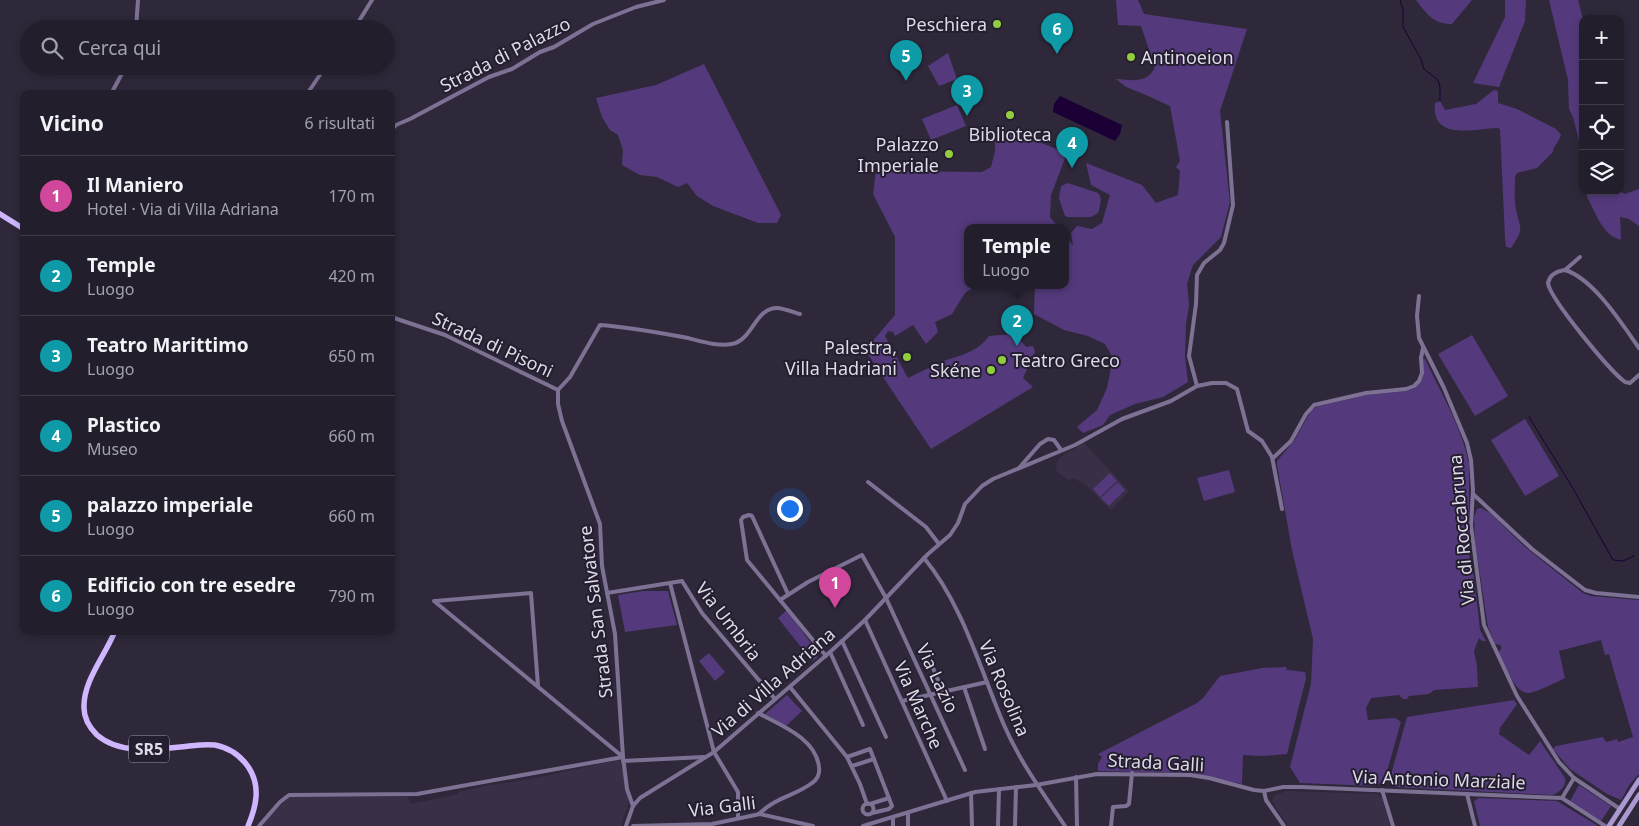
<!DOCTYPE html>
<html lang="it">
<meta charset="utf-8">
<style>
body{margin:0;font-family:"Noto Sans",sans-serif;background:#2a2734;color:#f1f3f6}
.controls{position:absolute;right:15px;top:15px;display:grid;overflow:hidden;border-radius:10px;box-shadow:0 2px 8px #0003}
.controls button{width:45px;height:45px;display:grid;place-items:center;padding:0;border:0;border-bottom:1px solid #3f3c48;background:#221e2c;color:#f1f3f6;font:25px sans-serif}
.you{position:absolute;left:789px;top:508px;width:18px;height:18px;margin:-12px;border:4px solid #fff;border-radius:50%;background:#1a73e8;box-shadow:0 0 0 8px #1a73e833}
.badge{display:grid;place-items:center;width:32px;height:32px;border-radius:50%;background:#d93025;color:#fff;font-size:16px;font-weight:700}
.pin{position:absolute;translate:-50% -41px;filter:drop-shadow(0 1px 2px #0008)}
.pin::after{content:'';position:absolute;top:26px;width:18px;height:15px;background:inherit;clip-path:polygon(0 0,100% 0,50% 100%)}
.popup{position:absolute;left:964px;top:224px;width:105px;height:65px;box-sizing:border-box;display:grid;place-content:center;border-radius:10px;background:#221e2c;filter:drop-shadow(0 1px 4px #0005);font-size:16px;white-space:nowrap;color:#a2a2a9}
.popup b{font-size:19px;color:#f1f3f6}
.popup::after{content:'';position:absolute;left:50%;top:100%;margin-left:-10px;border:10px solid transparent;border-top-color:#221e2c}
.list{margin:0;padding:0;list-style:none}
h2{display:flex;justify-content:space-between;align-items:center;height:65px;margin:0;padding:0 20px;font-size:21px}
h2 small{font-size:16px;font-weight:400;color:#a2a2a9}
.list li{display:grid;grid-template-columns:32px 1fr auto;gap:15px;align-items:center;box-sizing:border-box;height:80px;padding:0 20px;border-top:1px solid #3f3c48}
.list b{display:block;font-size:19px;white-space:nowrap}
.list p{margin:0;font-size:16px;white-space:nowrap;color:#a2a2a9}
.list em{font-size:16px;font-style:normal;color:#a2a2a9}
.icon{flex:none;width:28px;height:28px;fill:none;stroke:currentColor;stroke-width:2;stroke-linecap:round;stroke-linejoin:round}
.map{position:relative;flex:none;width:1639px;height:826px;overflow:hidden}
.search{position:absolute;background:#221e2c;box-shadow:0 2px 8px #0003;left:20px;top:20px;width:375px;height:55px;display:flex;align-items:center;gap:12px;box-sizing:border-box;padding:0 18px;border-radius:28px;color:#a2a2a9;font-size:19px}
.panel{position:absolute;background:#221e2c;box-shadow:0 2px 8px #0003;left:20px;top:90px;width:375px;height:545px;border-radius:10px}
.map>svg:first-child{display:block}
.built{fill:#393048}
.green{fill:#543a7c}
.water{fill:#1b0036}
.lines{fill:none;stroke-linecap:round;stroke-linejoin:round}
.stream{stroke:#1b0036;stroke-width:1}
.street{stroke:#7d7194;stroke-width:4}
.secondary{stroke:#ab98d0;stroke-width:5}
.primary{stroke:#cfb6fe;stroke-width:5.5}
.poi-dot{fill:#92cd3e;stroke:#241e30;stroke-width:2}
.labels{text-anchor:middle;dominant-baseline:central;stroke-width:4;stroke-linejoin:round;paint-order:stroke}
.shield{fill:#241e30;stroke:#a6a2af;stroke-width:1}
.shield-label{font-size:16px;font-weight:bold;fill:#dedae6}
.poi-label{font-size:18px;fill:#dedae6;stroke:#241e30;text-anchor:end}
.street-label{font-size:18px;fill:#dedae6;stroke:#241e30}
</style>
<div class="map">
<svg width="1639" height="826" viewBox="0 0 1639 826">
<rect width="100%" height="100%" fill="#2e283a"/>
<g class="built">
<path d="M1084 443 1129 491 1111 510 1088 487 1074 478 1068 480 1056 471 1057 461 1065 454Z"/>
<path d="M618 760 622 762 629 803 622 821V826H260L289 797H408L411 804 459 794V792L484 786 526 780Z"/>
<path d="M1287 791 1377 794 1382 798 1390 826H1288L1272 801 1275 795Z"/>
</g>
<g class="green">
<path d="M1116 0H1138L1144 14 1247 29 1220 111 1230 202 1221 237 1193 265 1187 284 1189 305 1186 324 1185 356 1188 382 1163 397 1135 404 1110 415 1103 425 1083 433 1077 427 1097 410 1107 388 1113 358 1105 344 1088 336 1064 330 1034 314 1035 285H1066V238L1073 245 1071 233 1077 226 1092 229 1102 223 1110 195 1091 185 1086 163 1142 185 1156 203 1178 195 1180 171 1176 167 1180 161 1170 106 1146 95 1126 87 1116 79C1133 80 1147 84 1155 67L1141 26 1118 25Z"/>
<path d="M1416 0H1472L1452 24C1433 24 1427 14 1416 0Z"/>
<path d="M1505 0H1526L1525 21 1499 87 1473 83 1505 17Z"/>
<path d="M1549 0H1578L1583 19V157L1573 117 1569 109 1568 80Z"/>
<path d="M948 53 957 79 939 86 928 66Z"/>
<path d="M704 64 781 215 777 223H758L713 206 697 196 687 183 678 187 657 177 640 175 622 165 623 150 618 135 610 130 602 117 596 98 656 85Z"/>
<path d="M1494 90 1498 91V103L1517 109 1556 129 1561 135C1559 142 1553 146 1553 152L1537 168 1517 173 1515 177C1515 187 1514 199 1516 210 1521 231 1524 228 1511 248L1506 247 1505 238 1500 129 1497 128C1473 129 1431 141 1435 103L1440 101 1445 110 1476 104Z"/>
<path d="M957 105 966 126 931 140 922 119Z"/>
<path d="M1005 129 1067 153 1051 195 1050 217 1058 227H968V285H977L965 293 952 314 935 322 938 332 926 344 913 325 895 336 893 332 888 331 885 336 908 378C919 373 930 367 941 362 960 355 977 353 989 336 1006 335 1015 331 1026 347L1033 346 1035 352 1023 378 1033 387 931 449 865 350 895 315V237L873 194 876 171 982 172 991 167 995 151V140Z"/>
<path d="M1068 183 1098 193C1103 199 1100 206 1098 213L1091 217H1068L1065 216 1059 198 1061 186Z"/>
<path d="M1639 189V226L1629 219 1620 217 1621 240C1602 235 1596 213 1587 197V191H1618L1625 194Z"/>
<path d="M1472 335 1508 396 1475 416 1438 354Z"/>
<path d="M1422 358 1425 359C1441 393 1461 426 1469 463V554L1474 577 1480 630 1486 641H1482L1479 638 1474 651 1477 666 1478 687 1434 690 1429 694 1409 696 1407 699H1403L1399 695 1371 698 1366 708 1368 720 1395 718 1401 722 1386 775 1382 782 1375 786 1300 783 1290 767 1311 684 1313 639 1292 550 1277 465V461L1294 441 1311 411 1316 407 1366 395 1406 391 1415 388 1423 377Z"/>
<path d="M1525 419 1559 476 1525 496 1491 440Z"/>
<path d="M1229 470 1235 492 1204 501 1197 478Z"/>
<path d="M1110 473 1117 481 1100 497 1093 489Z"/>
<path d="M1118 482 1125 490 1109 506 1101 498Z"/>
<path d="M1481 508 1490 513 1525 547 1583 593 1591 596 1639 600V774L1630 784 1621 800 1607 794 1570 769 1553 749 1556 746 1603 737 1606 742 1617 739 1618 742 1633 737 1609 654 1605 655 1601 640 1559 651 1565 678C1557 682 1537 692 1529 693 1515 695 1503 661 1498 651L1501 650V645L1495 644 1488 627 1475 542 1474 517 1477 509Z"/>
<path d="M643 591H668L677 625 625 632 618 595Z"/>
<path d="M787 610 818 653 817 658 812 661 778 618Z"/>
<path d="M709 653 725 672 715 681 699 661Z"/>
<path d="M1286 667 1287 670 1305 672 1306 678 1287 754 1263 756 1243 755 1242 784 1191 773 1098 771V764L1102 757 1098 754 1197 703 1203 698 1220 676 1262 668Z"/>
<path d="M787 695 802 711 786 726 765 714Z"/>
<path d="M1514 700 1517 704 1500 728 1499 734 1529 755 1540 741 1565 778C1567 786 1559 793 1552 795L1394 787 1390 778 1407 717Z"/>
<path d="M1579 785 1611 806 1601 821 1570 801Z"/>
<path d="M1479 798 1557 801 1598 826H1480L1474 801Z"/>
</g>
<path class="water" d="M1060 96 1122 125 1120 134 1115 141 1053 112 1054 104Z"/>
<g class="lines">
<g class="stream">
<path d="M1400 0 1403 10V27L1421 59 1424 69 1438 80 1440 87V101"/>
<path d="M1529 417 1571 485 1613 560 1623 561 1634 556"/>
</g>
<g class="street">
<path d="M136 29 138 0"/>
<path d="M354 29 372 0"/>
<path d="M111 94 126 66"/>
<path d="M307 94 326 66"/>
<path d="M391 130 396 125 410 119 489 77 512 69 540 52 554 47 593 24 636 7 664 0"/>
<path d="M1565 270 1580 257"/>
<path d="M1419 296 1417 316 1419 338 1444 388 1467 443 1471 460 1473 490 1471 526 1484 625 1517 696 1559 762 1574 778 1620 809"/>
<path d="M391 317 445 335 558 390"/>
<path d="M1639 348C1622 324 1594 279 1565 270 1557 271 1550 274 1548 283 1550 299 1610 371 1625 382L1630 383 1639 375"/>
<path d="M1197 386 1189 356 1196 304 1197 275 1204 263 1220 250 1224 243 1233 205 1227 122"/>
<path d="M558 390V404L562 421 600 524 602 566 615 634 623 757 627 789 633 806"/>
<path d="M558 390 570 377 600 325C628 327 655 332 683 337 698 340 716 347 732 344 753 340 755 307 778 308 785 309 793 312 800 314"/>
<path d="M1273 458 1291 441 1306 414 1314 405 1366 393 1406 389 1414 386 1419 381 1422 373 1421 358 1423 348"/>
<path d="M1019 468 1040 444 1048 439 1054 440 1061 450"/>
<path d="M868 482 926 527 939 544"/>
<path d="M1473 494 1532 549 1585 590 1596 593 1639 597"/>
<path d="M924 558C963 605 980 669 1004 725 1020 762 1043 793 1065 826"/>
<path d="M670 583 714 752 738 792V818"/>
<path d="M607 593 682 581 702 613 775 699"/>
<path d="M780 600 747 560 741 520 743 517 749 515 752 516 788 594"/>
<path d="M434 601 623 757"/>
<path d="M435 601 531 593 538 686"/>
<path d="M865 620 947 801"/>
<path d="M842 641 886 737"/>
<path d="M830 652 863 725"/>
<path d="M826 656 780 600 808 582 862 555 886 598 965 770"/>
<path d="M928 656 943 692"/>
<path d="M790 687 847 757 860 784 867 804"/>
<path d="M964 687 985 749"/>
<path d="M902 701 987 682"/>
<path d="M758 713C780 725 816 738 819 767 820 774 818 779 812 783 795 796 776 797 759 814"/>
<path d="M847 757 870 749 892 806 889 809 872 813"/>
<path d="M623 761 704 757"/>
<path d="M852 766 874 759"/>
<path d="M1076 777 1077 826"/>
<path d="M1382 790 1393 826"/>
<path d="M1264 791 1283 787H1301L1562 798 1605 826"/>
<path d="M971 793 972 826"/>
<path d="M1467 794 1475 826"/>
<path d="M1562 798 1574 778"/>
<circle cx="868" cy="809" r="5.5"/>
<path d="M870 804 889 798"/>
<path d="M893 818V826"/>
<path d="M259 826 280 802 289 795 417 794 623 757"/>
<path d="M626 826 633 806 640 798 714 752 830 652 865 620 928 554 950 535 958 523 965 504 982 486 993 479 1075 445 1122 419 1171 401 1197 386 1212 383H1226L1237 389 1248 431 1262 441 1272 457 1282 509"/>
<path d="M633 826 712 824 760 814 813 826"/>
<path d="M863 826 975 792 1036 785 1097 774 1190 775 1209 778 1254 790 1264 791 1266 800 1284 826"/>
<path d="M908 826V813"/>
<path d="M998 826 999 789"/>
<path d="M1015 826 1016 787"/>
<path d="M1111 826 1113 807 1126 806 1129 804 1132 773"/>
</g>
<g class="secondary">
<path d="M1609 826 1639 780"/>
<path d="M1619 826 1639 795"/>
</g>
<g class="primary">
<path d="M0 214 24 229"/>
<path d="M115 631C105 656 83 681 84 708 84 719 90 728 97 735 121 756 160 749 189 746 198 745 207 744 215 745 230 748 241 756 249 768 261 787 256 807 248 826"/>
</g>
</g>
<g class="poi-dot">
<circle cx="997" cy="24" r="5"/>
<circle cx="1131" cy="57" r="5"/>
<circle cx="1010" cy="115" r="5"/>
<circle cx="949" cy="154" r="5"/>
<circle cx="907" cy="357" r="5"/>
<circle cx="1002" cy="360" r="5"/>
<circle cx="991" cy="370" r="5"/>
</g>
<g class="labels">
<rect class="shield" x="129" y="735.5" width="40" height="27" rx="4"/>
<g class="shield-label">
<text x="149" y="749">SR5</text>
</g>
<g class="poi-label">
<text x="987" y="24">Peschiera</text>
<text x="1141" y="57" text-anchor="start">Antinoeion</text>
<text x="1010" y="134" text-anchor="middle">Biblioteca</text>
<text x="939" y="144">Palazzo<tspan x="939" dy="21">Imperiale</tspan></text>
<text x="897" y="347">Palestra,<tspan x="897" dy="21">Villa Hadriani</tspan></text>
<text x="1012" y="360" text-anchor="start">Teatro Greco</text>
<text x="981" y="370">Skéne</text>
</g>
<g class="street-label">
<text transform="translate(505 54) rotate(-27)">Strada di Palazzo</text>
<text transform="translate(493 344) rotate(25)">Strada di Pisoni</text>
<text transform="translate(1461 530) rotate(-95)">Via di Roccabruna</text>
<text transform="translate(595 612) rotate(-97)">Strada San Salvatore</text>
<text transform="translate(729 621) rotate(52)">Via Umbria</text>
<text transform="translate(938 678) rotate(65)">Via Lazio</text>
<text transform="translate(773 682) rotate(-41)">Via di Villa Adriana</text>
<text transform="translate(1005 688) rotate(67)">Via Rosolina</text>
<text transform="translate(919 705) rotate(66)">Via Marche</text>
<text transform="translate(1156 762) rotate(3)">Strada Galli</text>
<text transform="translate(1439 779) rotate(2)">Via Antonio Marziale</text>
<text transform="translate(722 806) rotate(-7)">Via Galli</text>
</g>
</g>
</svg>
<div class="controls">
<button>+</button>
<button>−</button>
<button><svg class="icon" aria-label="locate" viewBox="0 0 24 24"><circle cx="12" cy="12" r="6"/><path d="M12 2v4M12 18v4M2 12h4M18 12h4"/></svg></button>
<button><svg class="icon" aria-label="layers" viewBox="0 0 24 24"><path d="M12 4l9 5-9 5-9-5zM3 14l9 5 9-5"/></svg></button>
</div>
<div class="you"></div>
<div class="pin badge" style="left:835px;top:608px;background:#d1479c">1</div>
<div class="pin badge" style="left:1017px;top:346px;background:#0f9aa8">2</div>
<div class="popup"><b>Temple</b>Luogo</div>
<div class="pin badge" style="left:967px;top:116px;background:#0f9aa8">3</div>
<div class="pin badge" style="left:1072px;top:168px;background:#0f9aa8">4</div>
<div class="pin badge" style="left:906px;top:81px;background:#0f9aa8">5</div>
<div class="pin badge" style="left:1057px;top:54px;background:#0f9aa8">6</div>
<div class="search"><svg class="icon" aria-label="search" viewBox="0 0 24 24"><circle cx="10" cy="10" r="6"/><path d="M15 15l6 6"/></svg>Cerca qui</div>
<section class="panel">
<h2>Vicino<small>6 risultati</small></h2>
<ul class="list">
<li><span class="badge" style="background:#d1479c">1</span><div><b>Il Maniero</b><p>Hotel · Via di Villa Adriana</p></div><em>170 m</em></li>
<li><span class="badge" style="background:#0f9aa8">2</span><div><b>Temple</b><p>Luogo</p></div><em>420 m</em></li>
<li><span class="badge" style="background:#0f9aa8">3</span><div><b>Teatro Marittimo</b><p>Luogo</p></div><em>650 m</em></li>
<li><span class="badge" style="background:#0f9aa8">4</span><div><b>Plastico</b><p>Museo</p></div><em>660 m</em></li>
<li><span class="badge" style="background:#0f9aa8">5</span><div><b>palazzo imperiale</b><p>Luogo</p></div><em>660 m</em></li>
<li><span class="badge" style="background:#0f9aa8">6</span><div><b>Edificio con tre esedre</b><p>Luogo</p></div><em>790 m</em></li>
</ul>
</section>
</div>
